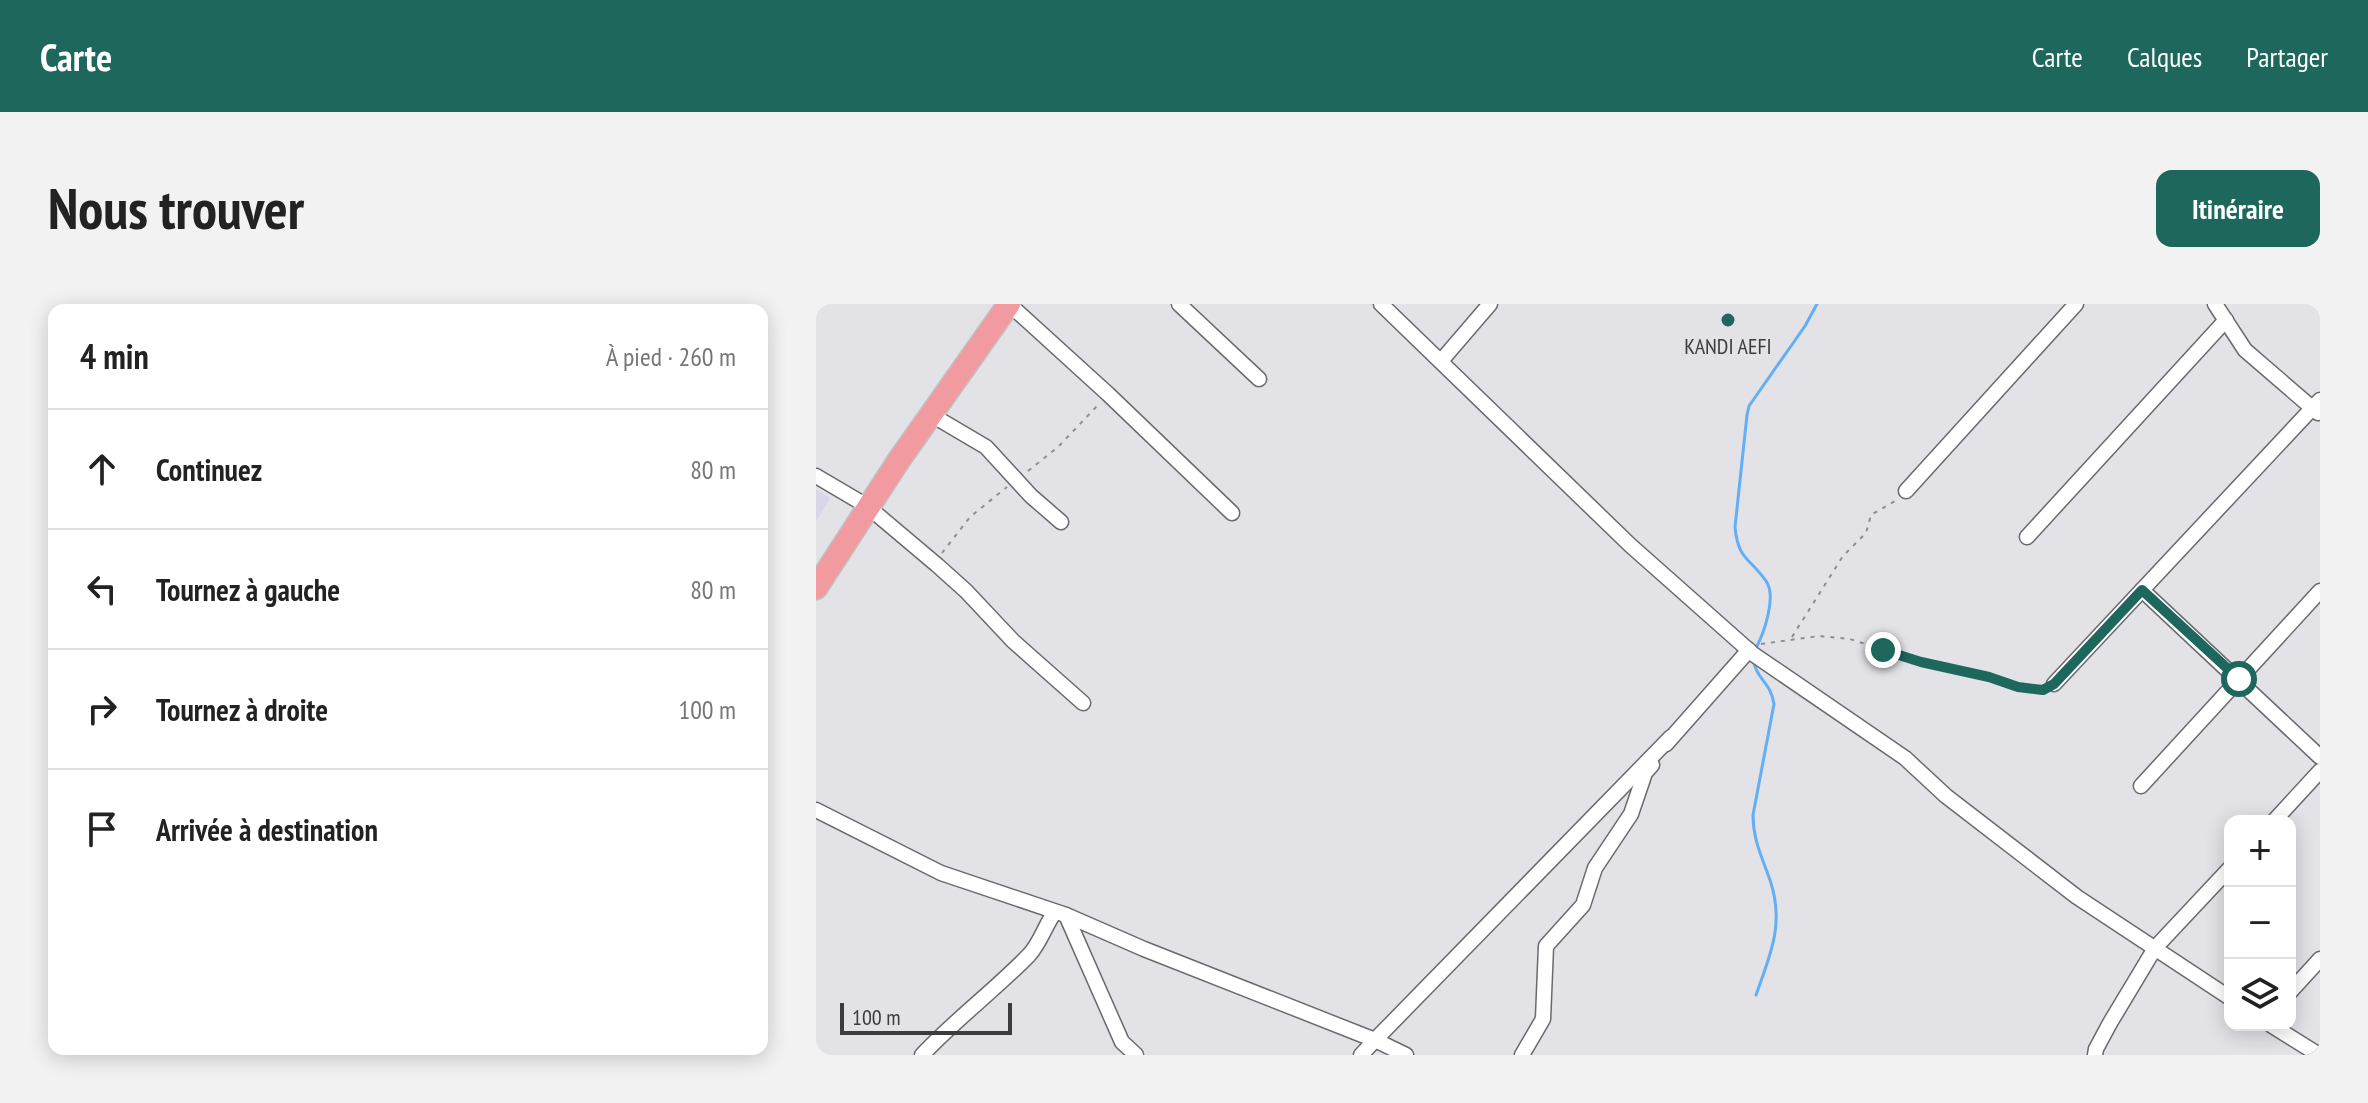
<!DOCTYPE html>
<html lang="fr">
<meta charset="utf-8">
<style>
body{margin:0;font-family:"PT Sans Narrow",sans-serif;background:#f2f2f2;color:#222}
.controls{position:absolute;right:24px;bottom:24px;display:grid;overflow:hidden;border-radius:16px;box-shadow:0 4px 20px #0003}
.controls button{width:72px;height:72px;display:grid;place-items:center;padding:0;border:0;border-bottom:2px solid #e0e0e0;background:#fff;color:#222;font:40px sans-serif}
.scale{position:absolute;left:24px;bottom:20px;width:172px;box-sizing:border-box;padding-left:8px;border:4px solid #3c3c3e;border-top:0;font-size:22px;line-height:28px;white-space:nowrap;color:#3c3c3e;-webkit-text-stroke:6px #e3e2e6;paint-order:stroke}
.stop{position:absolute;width:24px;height:24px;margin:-18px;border:6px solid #1d675d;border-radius:50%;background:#fff}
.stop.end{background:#1d675d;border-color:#fff;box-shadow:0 2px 8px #0008}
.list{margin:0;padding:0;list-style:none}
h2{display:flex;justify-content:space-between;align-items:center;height:104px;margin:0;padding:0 32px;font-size:34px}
h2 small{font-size:26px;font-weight:400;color:#767676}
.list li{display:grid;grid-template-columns:52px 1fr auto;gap:24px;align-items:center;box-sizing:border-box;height:120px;padding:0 32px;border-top:2px solid #e0e0e0}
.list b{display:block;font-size:30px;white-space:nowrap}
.list em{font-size:26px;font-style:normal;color:#767676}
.icon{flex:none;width:44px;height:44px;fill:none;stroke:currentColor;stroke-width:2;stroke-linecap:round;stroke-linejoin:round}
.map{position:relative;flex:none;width:1504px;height:751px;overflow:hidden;border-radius:16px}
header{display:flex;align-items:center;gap:48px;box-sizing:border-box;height:112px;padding:0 40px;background:#1d675d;color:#fff}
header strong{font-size:38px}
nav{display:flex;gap:44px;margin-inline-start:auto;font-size:28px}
.intro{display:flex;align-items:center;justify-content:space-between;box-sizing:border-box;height:192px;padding:0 48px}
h1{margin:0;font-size:56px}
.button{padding:20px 36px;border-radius:16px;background:#1d675d;color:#fff;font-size:28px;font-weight:700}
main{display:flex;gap:48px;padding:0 48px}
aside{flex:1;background:#fff;border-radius:16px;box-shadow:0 4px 20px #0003}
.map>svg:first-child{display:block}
.commercial{fill:#d9d6ec}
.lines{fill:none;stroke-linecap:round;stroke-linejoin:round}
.stream{stroke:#63aff5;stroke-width:3}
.minor-casing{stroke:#6a696d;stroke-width:17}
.primary-casing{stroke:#c1c1c1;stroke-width:25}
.path{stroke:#8e8e91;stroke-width:2;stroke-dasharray:4 6;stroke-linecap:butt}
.minor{stroke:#fff;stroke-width:14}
.primary{stroke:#f19ba1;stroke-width:22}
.route{stroke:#1d675d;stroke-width:10}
.poi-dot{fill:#1d675d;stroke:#e3e2e6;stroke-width:3}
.labels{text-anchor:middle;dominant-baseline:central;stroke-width:6;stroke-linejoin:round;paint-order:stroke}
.poi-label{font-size:22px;fill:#3c3c3e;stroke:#e3e2e6}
</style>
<header>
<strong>Carte</strong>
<nav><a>Carte</a><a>Calques</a><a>Partager</a></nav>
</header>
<div class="intro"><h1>Nous trouver</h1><a class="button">Itinéraire</a></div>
<main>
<aside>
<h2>4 min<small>À pied · 260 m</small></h2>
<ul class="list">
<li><svg class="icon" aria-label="ahead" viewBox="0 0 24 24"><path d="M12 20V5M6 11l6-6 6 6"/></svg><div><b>Continuez</b></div><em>80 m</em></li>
<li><svg class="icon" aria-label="left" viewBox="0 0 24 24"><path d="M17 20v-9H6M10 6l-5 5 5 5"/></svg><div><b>Tournez à gauche</b></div><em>80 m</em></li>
<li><svg class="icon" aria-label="right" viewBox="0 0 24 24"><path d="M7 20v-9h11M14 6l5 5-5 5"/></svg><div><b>Tournez à droite</b></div><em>100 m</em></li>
<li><svg class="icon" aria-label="arrive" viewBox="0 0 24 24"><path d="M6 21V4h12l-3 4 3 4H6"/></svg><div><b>Arrivée à destination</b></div></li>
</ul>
</aside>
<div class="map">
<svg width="1504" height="751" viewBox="0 0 1504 751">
<rect width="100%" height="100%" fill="#e3e2e6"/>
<path class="commercial" d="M0 185 14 194 0 218Z"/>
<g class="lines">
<g class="stream">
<path d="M940 344C948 329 961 292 950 277 934 254 922 256 919 223L931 111 933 102 989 22 1001 0"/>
<path d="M938 359C941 375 955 379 958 400L937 511C937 536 946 553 954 576 969 620 954 651 940 691"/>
</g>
<defs>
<g id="minor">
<path d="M193 0 292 90 416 209"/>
<path d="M363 0 443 75"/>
<path d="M565 0 814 241 937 350 1089 454 1130 492 1261 593 1414 694"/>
<path d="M1399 0 1429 46 1502 109"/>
<path d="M625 57 674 0"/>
<path d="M114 110 170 143 215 192 245 218"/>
<path d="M0 172 51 202 121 261 150 287 197 337 267 399"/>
<path d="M1090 187 1260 0"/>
<path d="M1211 233 1410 16"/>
<path d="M1326 286 1504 453"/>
<path d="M1238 380 1504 96"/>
<path d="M850 440 933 346"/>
<path d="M1325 482 1504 287"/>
<path d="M0 506 125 569 250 611 328 645 559 736 855 433"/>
<path d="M1458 517 1504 467"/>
<path d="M250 611 306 738 320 751"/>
<path d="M1474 688 1504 655"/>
<path d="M1455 721 1503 751"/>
<path d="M106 751C140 715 179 686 213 651 225 638 229 621 239 608"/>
<path d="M545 751 559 736 590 751"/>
<path d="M706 751 727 715 730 642 767 601 779 564 815 510 829 469 836 461"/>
<path d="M1279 751 1280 745 1294 719 1339 644 1414 564"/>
</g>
<path id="primary" d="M0 284 83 156 193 0"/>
</defs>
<use href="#minor" class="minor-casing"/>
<use href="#primary" class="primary-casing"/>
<g class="path">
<path d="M212 167 242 143 283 100"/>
<path d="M126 249 154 213 191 183"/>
<path d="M976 333 1027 252 1050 229 1055 211 1081 196"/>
<path d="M945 340 1003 332 1034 335 1105 358 1144 365 1202 383 1227 386"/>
</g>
<use href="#minor" class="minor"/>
<use href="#primary" class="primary"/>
</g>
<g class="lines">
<path class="route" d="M1067 346 1105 358 1173 373 1202 383 1227 386 1238 380 1326 286 1423 375"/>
</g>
<circle class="poi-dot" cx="912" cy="16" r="8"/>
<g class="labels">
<g class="poi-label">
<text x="912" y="42">KANDI AEFI</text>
</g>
</g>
</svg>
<div class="controls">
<button>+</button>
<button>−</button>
<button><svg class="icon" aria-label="layers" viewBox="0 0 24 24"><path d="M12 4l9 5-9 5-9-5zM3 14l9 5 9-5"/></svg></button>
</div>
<div class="scale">100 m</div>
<div class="stop" style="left:1423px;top:375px"></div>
<div class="stop end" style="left:1067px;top:346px"></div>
</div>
</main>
